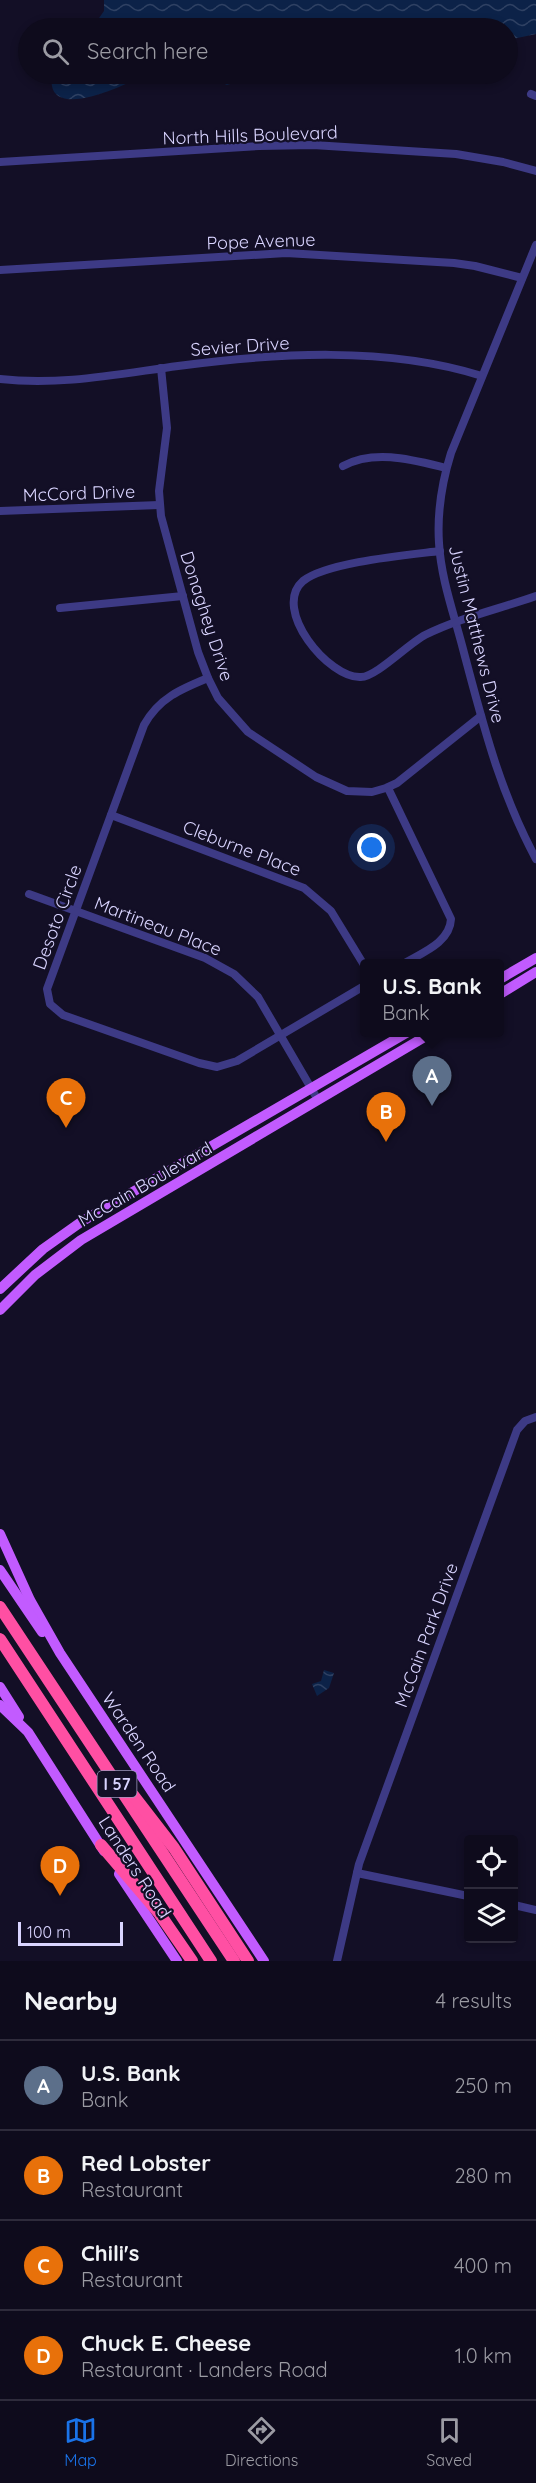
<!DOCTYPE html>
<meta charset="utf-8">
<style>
body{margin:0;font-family:Quicksand,sans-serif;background:#171425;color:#f1f3f6}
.controls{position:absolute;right:18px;bottom:18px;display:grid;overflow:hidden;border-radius:6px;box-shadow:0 3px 9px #0003}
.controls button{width:54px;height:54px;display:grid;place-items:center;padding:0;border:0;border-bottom:2px solid #2e2b3b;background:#0e0b1c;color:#f1f3f6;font:30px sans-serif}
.scale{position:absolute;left:18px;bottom:15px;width:105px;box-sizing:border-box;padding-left:6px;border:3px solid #d9d4ff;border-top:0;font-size:16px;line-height:21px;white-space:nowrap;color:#d9d4ff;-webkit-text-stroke:4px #130f26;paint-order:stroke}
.you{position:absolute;left:372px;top:848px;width:21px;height:21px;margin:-15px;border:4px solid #fff;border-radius:50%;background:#1a73e8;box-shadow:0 0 0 9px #1a73e833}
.badge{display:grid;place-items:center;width:39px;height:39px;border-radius:50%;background:#1a73e8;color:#fff;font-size:20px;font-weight:700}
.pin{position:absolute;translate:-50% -50px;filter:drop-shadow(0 2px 3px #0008)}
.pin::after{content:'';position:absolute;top:32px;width:21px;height:18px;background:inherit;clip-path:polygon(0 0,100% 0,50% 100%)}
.popup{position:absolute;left:360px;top:959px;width:144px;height:78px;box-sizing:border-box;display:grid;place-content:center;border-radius:6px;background:#0e0b1c;filter:drop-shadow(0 2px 4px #0005);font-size:20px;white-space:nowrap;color:#9b9ba3}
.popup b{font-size:22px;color:#f1f3f6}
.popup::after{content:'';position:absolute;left:50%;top:100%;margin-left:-12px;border:12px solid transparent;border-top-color:#0e0b1c}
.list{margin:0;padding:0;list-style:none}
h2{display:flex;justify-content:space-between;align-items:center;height:78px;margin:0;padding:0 24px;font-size:26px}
h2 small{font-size:20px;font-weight:400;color:#9b9ba3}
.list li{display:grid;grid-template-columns:39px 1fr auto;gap:18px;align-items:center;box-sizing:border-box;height:90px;padding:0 24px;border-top:2px solid #2e2b3b}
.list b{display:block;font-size:22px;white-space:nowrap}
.list p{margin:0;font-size:20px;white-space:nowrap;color:#9b9ba3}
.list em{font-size:20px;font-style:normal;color:#9b9ba3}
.icon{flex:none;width:33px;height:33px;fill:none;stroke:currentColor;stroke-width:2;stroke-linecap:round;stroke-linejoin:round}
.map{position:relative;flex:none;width:536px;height:1961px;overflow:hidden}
.search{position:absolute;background:#0e0b1c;box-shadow:0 3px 9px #0003;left:18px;right:18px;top:18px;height:66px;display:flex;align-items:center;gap:15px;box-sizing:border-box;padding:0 21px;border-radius:33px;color:#9b9ba3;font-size:22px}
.sheet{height:438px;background:#0e0b1c}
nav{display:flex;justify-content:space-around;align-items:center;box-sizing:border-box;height:84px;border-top:2px solid #2e2b3b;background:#0e0b1c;font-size:16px;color:#9b9ba3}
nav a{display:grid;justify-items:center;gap:3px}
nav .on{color:#1a73e8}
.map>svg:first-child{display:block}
.water{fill:url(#water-waves)}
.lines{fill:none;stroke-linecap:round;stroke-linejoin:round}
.minor{stroke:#3d3a85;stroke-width:8}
.major{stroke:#c25bff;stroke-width:10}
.highway{stroke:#ff4fa3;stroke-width:12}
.labels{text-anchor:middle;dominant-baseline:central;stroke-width:4.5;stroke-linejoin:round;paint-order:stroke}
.shield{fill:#130f26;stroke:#9e99be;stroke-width:1.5}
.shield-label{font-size:16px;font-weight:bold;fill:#d9d4ff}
.street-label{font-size:18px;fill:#d9d4ff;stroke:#130f26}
</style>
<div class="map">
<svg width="536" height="1961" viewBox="0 0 536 1961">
<defs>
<pattern id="water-waves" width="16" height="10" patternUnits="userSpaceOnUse" patternTransform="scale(1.5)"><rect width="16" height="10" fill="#0c2248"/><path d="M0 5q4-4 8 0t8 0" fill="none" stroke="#2f4163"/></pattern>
</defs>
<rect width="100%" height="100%" fill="#130f26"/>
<g class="water">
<path d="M104 0H536V34L508 40V28H92L104 11Z"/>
<path d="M55 74H146C129 83 71 112 55 93 52 89 52 85 51 80Z"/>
<path d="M209 74H251L241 80 227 85 214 79Z"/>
<path d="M324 1670 334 1673 329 1688 317 1696 312 1684 321 1681Z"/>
</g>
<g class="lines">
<g class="minor">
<path d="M531 94 536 96"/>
<path d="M0 162 259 146 313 145 456 154 503 162 536 171"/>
<path d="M536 245 451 453C442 482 437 512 439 543 441 579 454 614 463 649 483 724 499 790 536 859"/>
<path d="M0 270 286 253 454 263 475 266 522 278"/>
<path d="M161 368 167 428 159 491 161 516 198 652 208 678 218 698 248 732 316 777 347 791 372 792 386 788 397 783 481 716"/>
<path d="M0 379C60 386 118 374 178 366 275 353 387 346 482 376"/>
<path d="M343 466C375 449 413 460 446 468"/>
<path d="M0 511 159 505"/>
<path d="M440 551C408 555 327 562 303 581 271 609 329 679 361 677 376 677 408 644 425 635 459 618 499 609 536 596"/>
<path d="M60 608 183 596"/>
<path d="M208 678C181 689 159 698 144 725L47 989 50 1004 63 1015 199 1063 217 1067 237 1061 364 986"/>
<path d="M388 788 451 919C450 943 421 953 403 964"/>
<path d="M111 815 304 888 331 911 364 965"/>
<path d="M29 894 205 958 234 974 258 997 318 1100"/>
<path d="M357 1873 468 1896"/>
<path d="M514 1905 536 1910"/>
<path d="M337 1961 359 1864 517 1430 525 1421 536 1417"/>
</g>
<g class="major">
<path d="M500 979 536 958"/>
<path d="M500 994 536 972"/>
<path d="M0 1289 43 1249 81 1222 408 1032"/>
<path d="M0 1310 35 1275 81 1240 433 1032"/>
<path d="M0 1534 30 1600 60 1653 264 1961"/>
<path d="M0 1570 42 1632"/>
<path d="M0 1687 19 1717"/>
<path d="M0 1705 28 1732 104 1851"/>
<path d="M119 1874 177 1961"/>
</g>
<g class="highway">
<path d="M0 1607 234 1961"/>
<path d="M0 1639 211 1961"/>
<path d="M133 1795 174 1848 248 1961"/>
<path d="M101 1845 159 1913 192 1961"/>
</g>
</g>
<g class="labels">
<rect class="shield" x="97.5" y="1771" width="39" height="26" rx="4.5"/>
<g class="shield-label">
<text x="117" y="1784">I 57</text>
</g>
<g class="street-label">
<text transform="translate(250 135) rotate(-2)">North Hills Boulevard</text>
<text transform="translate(261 241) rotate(-2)">Pope Avenue</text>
<text transform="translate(240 346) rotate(-4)">Sevier Drive</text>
<text transform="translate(79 493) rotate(-2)">McCord Drive</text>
<text transform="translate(207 616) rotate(72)">Donaghey Drive</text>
<text transform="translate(477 634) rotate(76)">Justin Matthews Drive</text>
<text transform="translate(242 848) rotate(21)">Cleburne Place</text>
<text transform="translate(57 917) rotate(-70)">Desoto Circle</text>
<text transform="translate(158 926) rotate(21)">Martineau Place</text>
<text transform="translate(145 1184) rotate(-30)">McCain Boulevard</text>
<text transform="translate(426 1635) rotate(-70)">McCain Park Drive</text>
<text transform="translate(139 1742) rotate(56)">Warden Road</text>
<text transform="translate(135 1867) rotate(57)">Landers Road</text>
</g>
</g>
</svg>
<div class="controls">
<button><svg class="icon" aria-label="locate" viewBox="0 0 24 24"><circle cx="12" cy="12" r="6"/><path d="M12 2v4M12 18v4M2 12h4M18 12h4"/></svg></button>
<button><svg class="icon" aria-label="layers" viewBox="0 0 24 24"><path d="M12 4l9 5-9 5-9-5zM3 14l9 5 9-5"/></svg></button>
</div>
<div class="scale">100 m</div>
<div class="you"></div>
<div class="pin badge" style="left:432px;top:1106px;background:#5c6f8a">A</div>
<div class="popup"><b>U.S. Bank</b>Bank</div>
<div class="pin badge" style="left:386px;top:1142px;background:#e8710a">B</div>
<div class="pin badge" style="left:66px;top:1128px;background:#e8710a">C</div>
<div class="pin badge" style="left:60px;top:1896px;background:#e8710a">D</div>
<div class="search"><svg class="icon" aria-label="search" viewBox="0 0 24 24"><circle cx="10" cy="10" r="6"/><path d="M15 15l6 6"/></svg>Search here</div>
</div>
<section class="sheet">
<h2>Nearby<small>4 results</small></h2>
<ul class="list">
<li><span class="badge" style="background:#5c6f8a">A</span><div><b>U.S. Bank</b><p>Bank</p></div><em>250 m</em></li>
<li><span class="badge" style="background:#e8710a">B</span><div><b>Red Lobster</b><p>Restaurant</p></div><em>280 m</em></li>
<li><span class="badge" style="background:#e8710a">C</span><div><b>Chili's</b><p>Restaurant</p></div><em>400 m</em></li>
<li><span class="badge" style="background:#e8710a">D</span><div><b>Chuck E. Cheese</b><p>Restaurant · Landers Road</p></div><em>1.0 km</em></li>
</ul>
</section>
<nav>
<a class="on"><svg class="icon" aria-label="map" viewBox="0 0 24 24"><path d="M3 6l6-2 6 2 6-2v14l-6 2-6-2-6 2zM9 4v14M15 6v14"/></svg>Map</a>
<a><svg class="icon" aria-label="directions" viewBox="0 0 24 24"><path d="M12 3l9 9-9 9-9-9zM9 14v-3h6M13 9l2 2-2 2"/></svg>Directions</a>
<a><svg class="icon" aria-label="saved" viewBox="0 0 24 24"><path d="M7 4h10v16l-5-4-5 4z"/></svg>Saved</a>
</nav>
